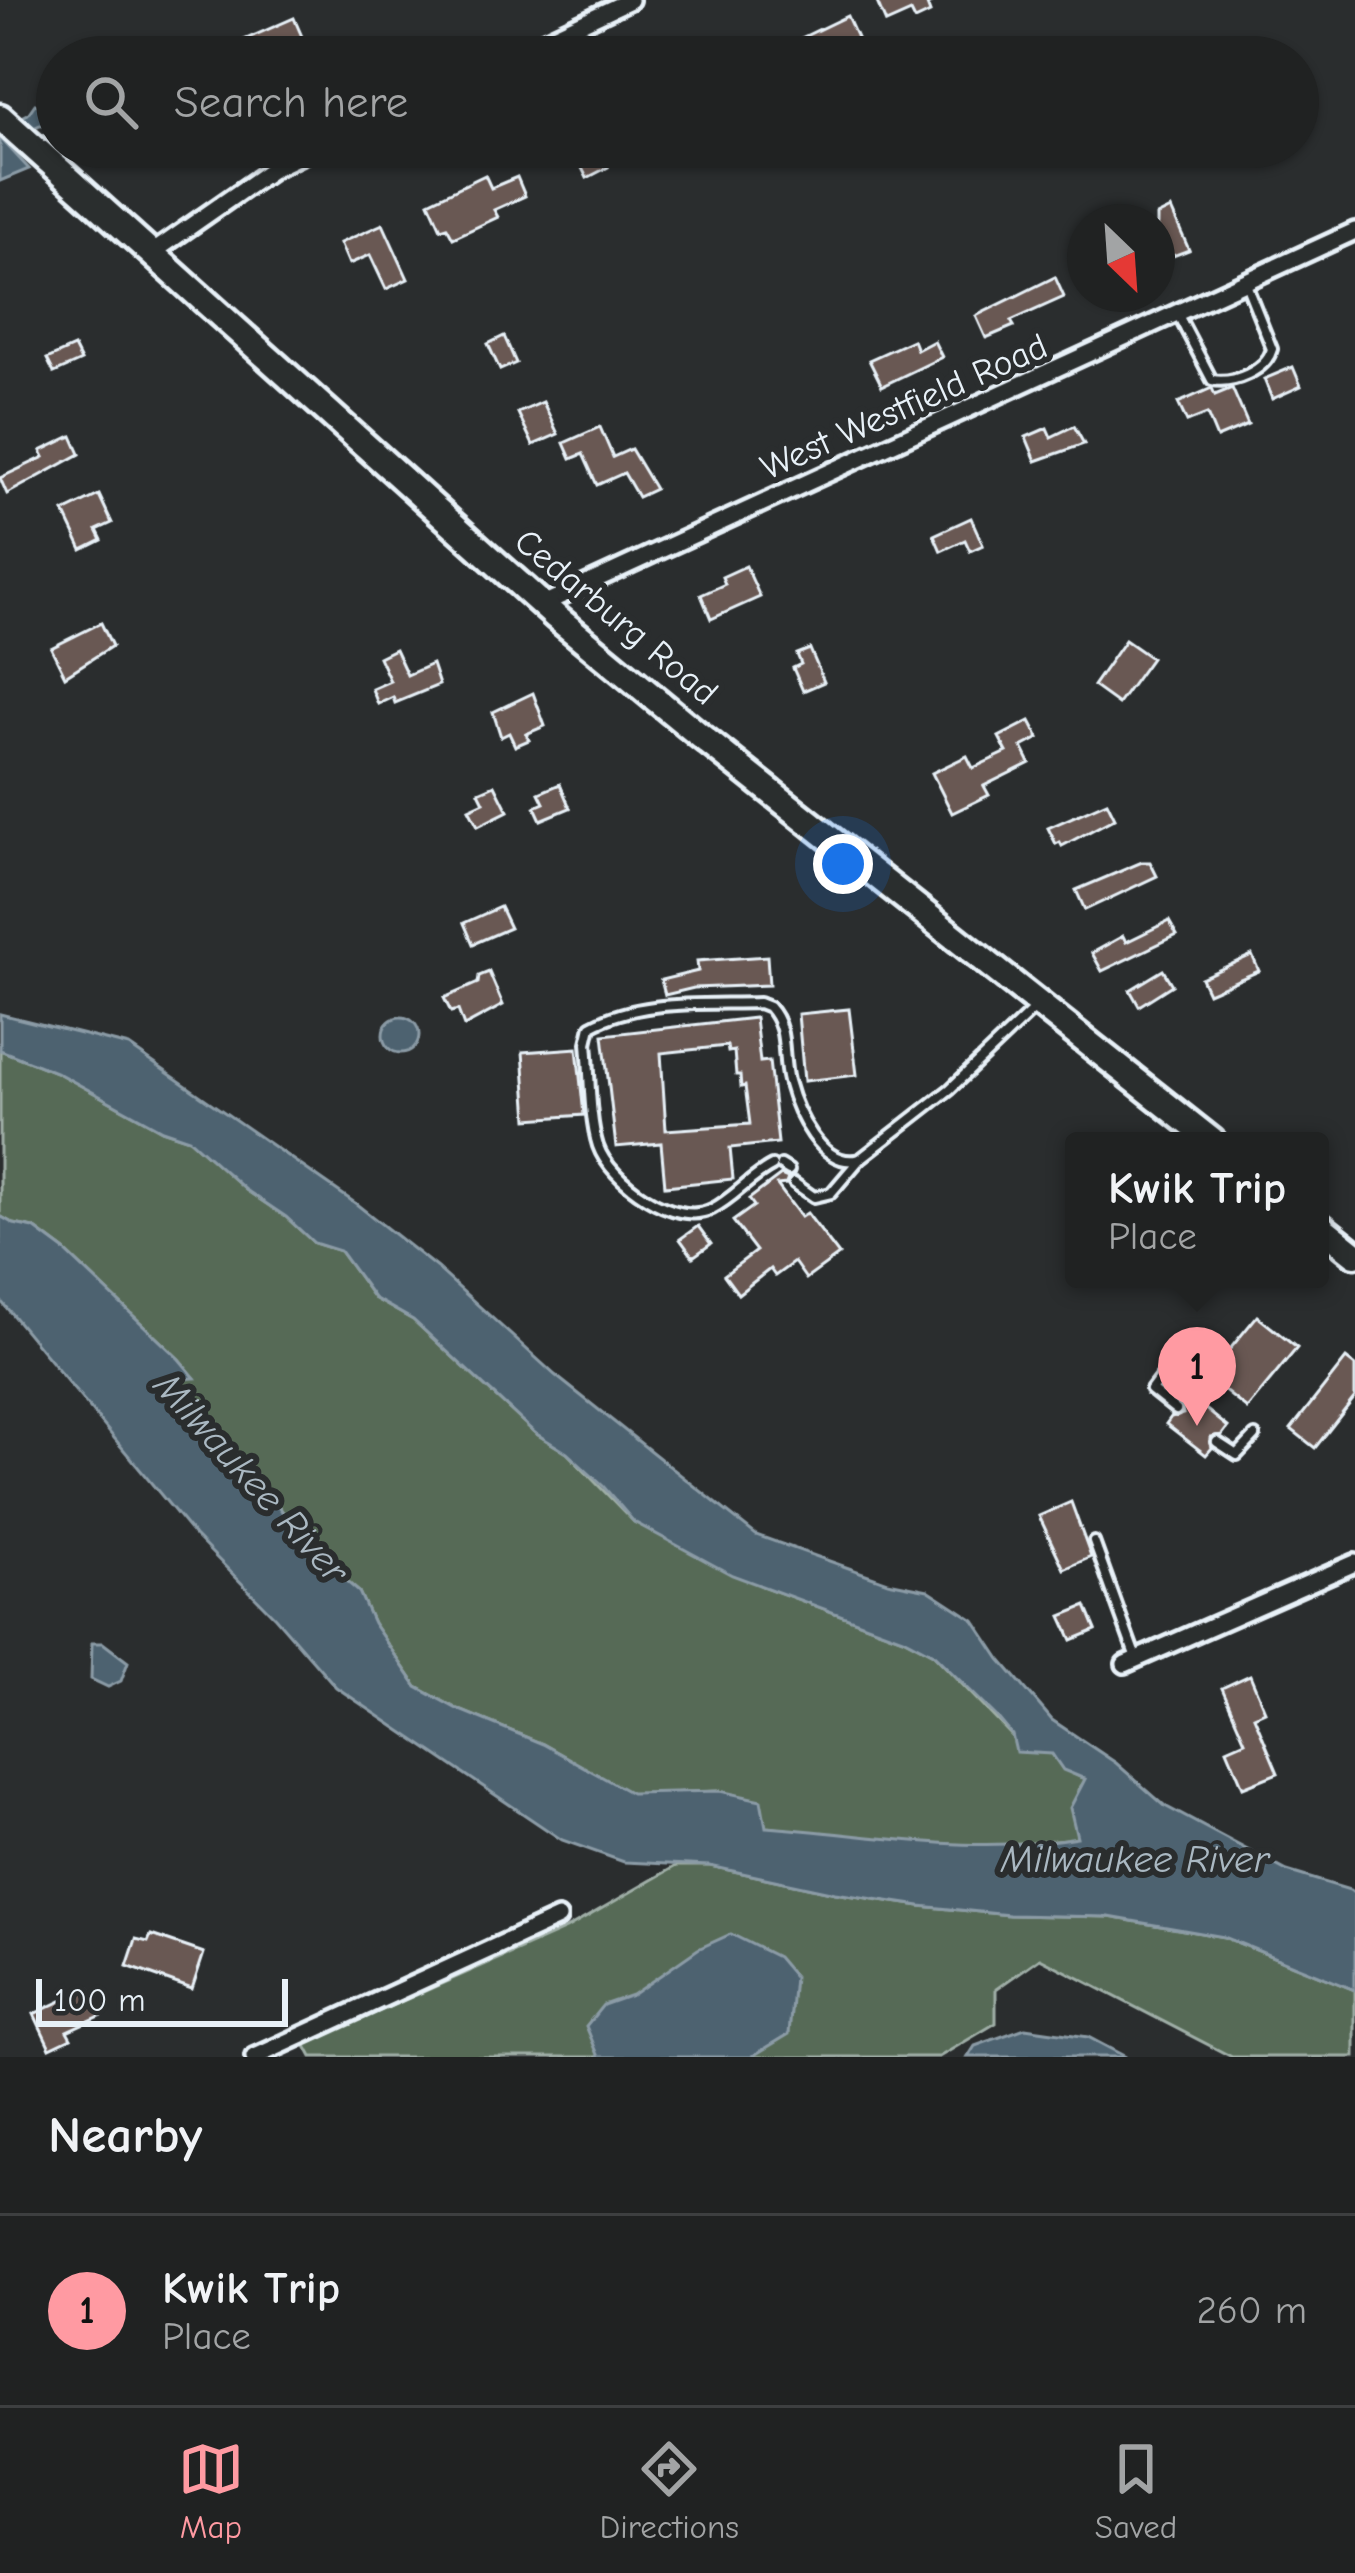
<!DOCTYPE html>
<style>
body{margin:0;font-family:"Comic Neue",sans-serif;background:#282a2a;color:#f1f3f6}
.compass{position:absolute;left:1067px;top:204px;width:108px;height:108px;border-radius:50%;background:#202222;box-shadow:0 3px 9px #0004;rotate:155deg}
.scale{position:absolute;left:36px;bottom:30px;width:252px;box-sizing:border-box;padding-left:12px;border:6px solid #e8f1f8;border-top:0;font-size:33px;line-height:42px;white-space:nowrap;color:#e8f1f8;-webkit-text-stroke:9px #2a2d2e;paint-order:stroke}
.you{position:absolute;left:843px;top:864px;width:42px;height:42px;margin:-30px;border:9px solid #fff;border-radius:50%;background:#1a73e8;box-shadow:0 0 0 18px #1a73e833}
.badge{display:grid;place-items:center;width:78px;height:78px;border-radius:50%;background:#ff9aa2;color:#111;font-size:39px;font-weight:700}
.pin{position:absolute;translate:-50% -99px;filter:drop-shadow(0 3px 6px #0008)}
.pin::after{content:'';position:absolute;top:63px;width:42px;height:36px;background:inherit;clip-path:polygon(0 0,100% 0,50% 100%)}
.popup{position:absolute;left:1065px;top:1132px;width:264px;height:156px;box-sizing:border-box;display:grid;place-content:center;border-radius:12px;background:#202222;filter:drop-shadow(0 3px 9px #0005);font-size:39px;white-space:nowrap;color:#a2a4a5}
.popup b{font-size:45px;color:#f1f3f6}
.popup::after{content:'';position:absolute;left:50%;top:100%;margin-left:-24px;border:24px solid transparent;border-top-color:#202222}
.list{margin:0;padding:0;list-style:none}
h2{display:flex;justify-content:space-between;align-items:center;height:156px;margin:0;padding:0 48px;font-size:51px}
h2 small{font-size:39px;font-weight:400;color:#a2a4a5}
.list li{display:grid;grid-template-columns:78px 1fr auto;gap:36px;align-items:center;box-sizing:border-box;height:192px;padding:0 48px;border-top:3px solid #3d3f40}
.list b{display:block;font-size:45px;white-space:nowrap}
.list p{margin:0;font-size:39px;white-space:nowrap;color:#a2a4a5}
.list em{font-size:39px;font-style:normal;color:#a2a4a5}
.icon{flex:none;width:66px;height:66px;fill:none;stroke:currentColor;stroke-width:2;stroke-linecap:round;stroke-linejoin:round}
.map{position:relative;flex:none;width:1355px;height:2057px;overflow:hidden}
.search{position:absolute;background:#202222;box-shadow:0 3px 9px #0004;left:36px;right:36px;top:36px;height:132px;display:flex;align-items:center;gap:30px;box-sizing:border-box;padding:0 42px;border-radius:66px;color:#a2a4a5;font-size:45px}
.sheet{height:348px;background:#202222}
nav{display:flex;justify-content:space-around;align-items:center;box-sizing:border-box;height:168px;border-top:3px solid #3d3f40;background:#202222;font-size:33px;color:#a2a4a5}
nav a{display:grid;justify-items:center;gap:6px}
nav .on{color:#ff9aa2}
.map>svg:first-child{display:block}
.green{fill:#566b56;stroke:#9faea7;stroke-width:3}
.water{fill:#4d6270;stroke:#8b9ba6;stroke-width:3}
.building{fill:#695853;stroke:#e8f1f8;stroke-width:3;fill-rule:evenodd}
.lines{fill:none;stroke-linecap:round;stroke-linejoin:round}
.service-casing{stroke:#e8f1f8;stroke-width:16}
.minor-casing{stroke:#e8f1f8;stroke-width:24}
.primary-casing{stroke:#e8f1f8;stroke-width:33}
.service{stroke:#2a2d2e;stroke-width:8}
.minor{stroke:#2a2d2e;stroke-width:15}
.primary{stroke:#2a2d2e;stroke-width:24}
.labels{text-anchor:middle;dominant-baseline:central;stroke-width:12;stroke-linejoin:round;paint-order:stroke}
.street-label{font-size:36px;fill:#e8f1f8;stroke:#2a2d2e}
.water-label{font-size:39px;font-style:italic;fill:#aab8c2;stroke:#2a2d2e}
</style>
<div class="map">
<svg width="1355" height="2057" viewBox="0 0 1355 2057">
<rect width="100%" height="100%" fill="#2a2d2e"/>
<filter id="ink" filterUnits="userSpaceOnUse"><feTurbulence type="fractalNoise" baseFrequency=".00833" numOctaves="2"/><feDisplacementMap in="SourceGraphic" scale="24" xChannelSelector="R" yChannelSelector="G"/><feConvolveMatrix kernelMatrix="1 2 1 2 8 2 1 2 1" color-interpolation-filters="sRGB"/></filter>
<g filter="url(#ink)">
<g class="green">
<path d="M0 1050 56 1072 162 1130 189 1139 246 1190 286 1217 314 1243 340 1251 374 1298 413 1320 535 1433 567 1453 634 1522 762 1586 903 1638 933 1654 1012 1736 1052 1754 1063 1769 1086 1780 1078 1790 1077 1838 998 1845H922L766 1827 720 1791 631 1794 543 1744 457 1709 417 1687 373 1623 359 1592 311 1551 247 1462 176 1397 165 1380 194 1377 179 1359 65 1251 34 1228 14 1224 0 1216Z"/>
<path d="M676 1866H710L840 1894 920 1906 1009 1915 1109 1917 1224 1937 1355 1990V2057H1232L1040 1958 996 1989V2023L939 2057H312L305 2044 566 1929Z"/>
</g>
<g class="water">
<path d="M57 102V123L40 125 4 142 29 169 0 181V128L28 114 35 104 47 108Z"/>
<path d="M0 1014 129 1046 355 1203 437 1268 555 1375 756 1535 888 1582 928 1590 974 1620 1000 1659 1052 1720 1116 1763 1165 1806 1287 1871 1350 1890 1355 1894V1990L1224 1937 1109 1917 1009 1915 920 1906 835 1893 710 1866 624 1862 562 1840 336 1687 275 1617 195 1536 0 1300V1216L14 1224 34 1228 65 1251 179 1359 195 1378 166 1380 176 1398 246 1462 311 1551 359 1592 373 1623 417 1687 457 1709 543 1744 631 1793 720 1791 761 1800 766 1827C871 1834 972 1856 1077 1837L1070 1808 1085 1779 1063 1770 1052 1754 1016 1752 1012 1735 998 1718 933 1654 903 1638 732 1575 634 1522 603 1486 567 1453 535 1433 413 1320 374 1298 340 1251 314 1243 286 1217 246 1190 189 1139 162 1130 56 1072 0 1050Z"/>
<circle cx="401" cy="1035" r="18"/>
<path d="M92 1643H103L128 1662 121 1681 108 1687 91 1679Z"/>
<path d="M731 1934 777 1957 794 1977 789 2034 751 2057H599L586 2026 603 2005 632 1995 698 1949Z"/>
<path d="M1025 2028 1088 2037 1126 2057H968L975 2046Z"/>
</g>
<g class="building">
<path d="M876 0H938L927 5 930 13 915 20 911 12 886 23Z"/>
<path d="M847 16 857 38 818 57H797L791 43Z"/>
<path d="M294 18 303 39 289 45 292 52 281 57H252L244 40Z"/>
<path d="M545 147H598L608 167 587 178 575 154 554 165Z"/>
<path d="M485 175 491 188 517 177 525 196 494 210 498 217 453 238 447 227 441 229 429 202Z"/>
<path d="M1171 209 1189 250 1157 262V216Z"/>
<path d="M383 224 408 279 386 289 370 255 349 264 340 243Z"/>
<path d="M1055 277 1064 297 1011 321 1014 326 986 338 976 316Z"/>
<path d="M504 336 516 363 500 370 488 344Z"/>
<path d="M913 340 917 350 934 341 942 357 882 386 869 360Z"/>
<path d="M74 347 81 361 54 373 47 359Z"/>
<path d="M1293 367 1301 386 1272 399 1264 379Z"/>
<path d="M1212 388 1215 395 1232 388 1248 425 1217 438 1207 414 1187 422 1178 403Z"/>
<path d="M543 402 558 434 533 445 518 413Z"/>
<path d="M1074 426 1084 444 1036 461 1026 437 1047 428 1051 437Z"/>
<path d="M600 427 613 457 631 449 655 489 638 497 624 473 597 485 583 454 571 459 564 443Z"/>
<path d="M72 436 80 454 7 494 0 478 44 457 41 451Z"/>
<path d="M99 495 112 523 97 530 102 540 82 550 64 512Z"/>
<path d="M971 518 983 545 970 551 965 540 941 551 934 535Z"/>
<path d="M746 566 760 597 711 619 701 595 725 584 722 577Z"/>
<path d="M101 623 112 646 65 676 51 648Z"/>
<path d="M1125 640 1151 658 1118 704 1093 686Z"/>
<path d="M395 649 407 675 432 664 439 685 395 703 393 697 378 704 372 689 390 681 379 657Z"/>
<path d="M810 649 824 682 803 691 793 668 801 664 797 654Z"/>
<path d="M533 693 545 726 526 734 529 740 515 746 509 733 501 737 493 712Z"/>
<path d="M1030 721 1039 738 1022 747 1030 763 984 786 989 795 952 813 932 773 967 756 973 768 1007 752 999 737Z"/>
<path d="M560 784 570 808 541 820 535 807 544 803 539 793Z"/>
<path d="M495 785 508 811 478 826 469 809 484 802 479 792Z"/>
<path d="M1107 802 1115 818 1062 846 1060 842 1056 844 1048 828Z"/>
<path d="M1142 862H1150L1157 876 1085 910 1076 890Z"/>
<path d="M500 907 510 928 473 944 464 923Z"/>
<path d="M1169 921 1177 935 1102 971 1092 953 1123 936 1126 942Z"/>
<path d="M1252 955 1259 971 1208 993 1201 978Z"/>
<path d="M767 956 769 985 694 988 665 995 661 980 698 971 697 961Z"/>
<path d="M1163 970 1172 985 1139 1006 1130 990Z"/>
<path d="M489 972 503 1005 464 1026 458 1010 451 1012 444 998 478 983 479 976Z"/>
<path d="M849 1009 857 1075 804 1081 798 1014Z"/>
<path d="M755 1018 760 1062 769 1061 778 1143 730 1148 733 1179 665 1186 661 1143 616 1147 603 1035ZM727 1046 728 1052 734 1051 736 1075H740L741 1087 745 1086 750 1124 666 1130 661 1053Z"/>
<path d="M577 1048 584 1115 528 1119 523 1052Z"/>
<path d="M781 1175 788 1178 786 1184 777 1185 801 1217 807 1213 839 1255 806 1279 794 1262 775 1276 770 1269 738 1294 724 1275 756 1251 733 1221 754 1206 749 1199Z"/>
<path d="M698 1226 711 1244 693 1257 680 1239Z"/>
<path d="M1257 1316 1297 1348 1247 1409 1207 1377Z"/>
<path d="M1346 1359 1355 1366V1397L1315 1448 1291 1429Z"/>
<path d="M1188 1395 1228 1427 1222 1435 1211 1437 1212 1448 1206 1455 1166 1424 1171 1417 1183 1414 1181 1404Z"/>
<path d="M1071 1502 1091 1557 1064 1569 1039 1516Z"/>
<path d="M1086 1606 1096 1630 1072 1640 1061 1616Z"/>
<path d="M1250 1675 1265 1711 1254 1716 1278 1773 1243 1787 1227 1749 1245 1741 1222 1688Z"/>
<path d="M151 1935 204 1953 192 1989 127 1966 136 1939 148 1942Z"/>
<path d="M89 1988 102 2015 67 2031 71 2038 50 2048 34 2014Z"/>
</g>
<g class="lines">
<defs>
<g id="service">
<path d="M1178 315 1212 380C1233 384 1266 371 1272 349L1246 284"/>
<path d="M860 1159 950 1089 1034 1009"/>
<path d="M781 1165 789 1170"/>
<path d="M772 1166C750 1177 734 1198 712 1209 675 1228 610 1181 598 1146 589 1118 590 1073 587 1043L591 1026C640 999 704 1005 759 1003L769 1007C789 1029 781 1054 788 1081 796 1111 822 1170 860 1159L831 1193 814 1197 794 1183"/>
<path d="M1169 1366 1151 1390 1176 1410"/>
<path d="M1217 1442 1237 1455 1255 1436"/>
<path d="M1094 1542 1136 1658"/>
</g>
<g id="minor">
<path d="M509 57 630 0"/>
<path d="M152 253 274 168 318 147"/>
<path d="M543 604 1355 231"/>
<path d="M1125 1664 1355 1563"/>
<path d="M255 2057 558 1918"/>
</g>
<g id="primary">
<path d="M0 117 556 617 698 734 1212 1141"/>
<path d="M1320 1226 1355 1254"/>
</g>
</defs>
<use href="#service" class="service-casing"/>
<use href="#minor" class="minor-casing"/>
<use href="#primary" class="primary-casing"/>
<use href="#service" class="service"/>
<use href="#minor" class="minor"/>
<use href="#primary" class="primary"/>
</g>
</g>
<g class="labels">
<g class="street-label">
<text transform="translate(904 407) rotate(-24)">West Westfield Road</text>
<text transform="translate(616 617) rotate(40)">Cedarburg Road</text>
</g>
<g class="water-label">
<text transform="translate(251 1478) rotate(48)">Milwaukee River</text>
<text x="1135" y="1859">Milwaukee River</text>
</g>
</g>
</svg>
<svg class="compass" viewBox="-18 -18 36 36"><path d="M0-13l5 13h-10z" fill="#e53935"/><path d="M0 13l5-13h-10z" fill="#a2a4a5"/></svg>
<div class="scale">100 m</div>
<div class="you"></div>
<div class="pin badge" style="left:1197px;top:1426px">1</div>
<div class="popup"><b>Kwik Trip</b>Place</div>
<div class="search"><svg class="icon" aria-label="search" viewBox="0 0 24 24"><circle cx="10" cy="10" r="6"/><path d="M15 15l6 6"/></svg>Search here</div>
</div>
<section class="sheet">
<h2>Nearby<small></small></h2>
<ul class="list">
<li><span class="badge">1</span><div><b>Kwik Trip</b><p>Place</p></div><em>260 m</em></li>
</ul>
</section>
<nav>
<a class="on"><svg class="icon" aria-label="map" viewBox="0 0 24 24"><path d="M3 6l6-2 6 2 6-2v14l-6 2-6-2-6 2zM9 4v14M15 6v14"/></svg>Map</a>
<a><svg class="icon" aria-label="directions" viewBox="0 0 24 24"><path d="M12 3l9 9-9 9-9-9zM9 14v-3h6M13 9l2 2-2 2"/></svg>Directions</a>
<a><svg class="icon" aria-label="saved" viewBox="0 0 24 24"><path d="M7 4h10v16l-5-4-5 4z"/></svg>Saved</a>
</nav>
